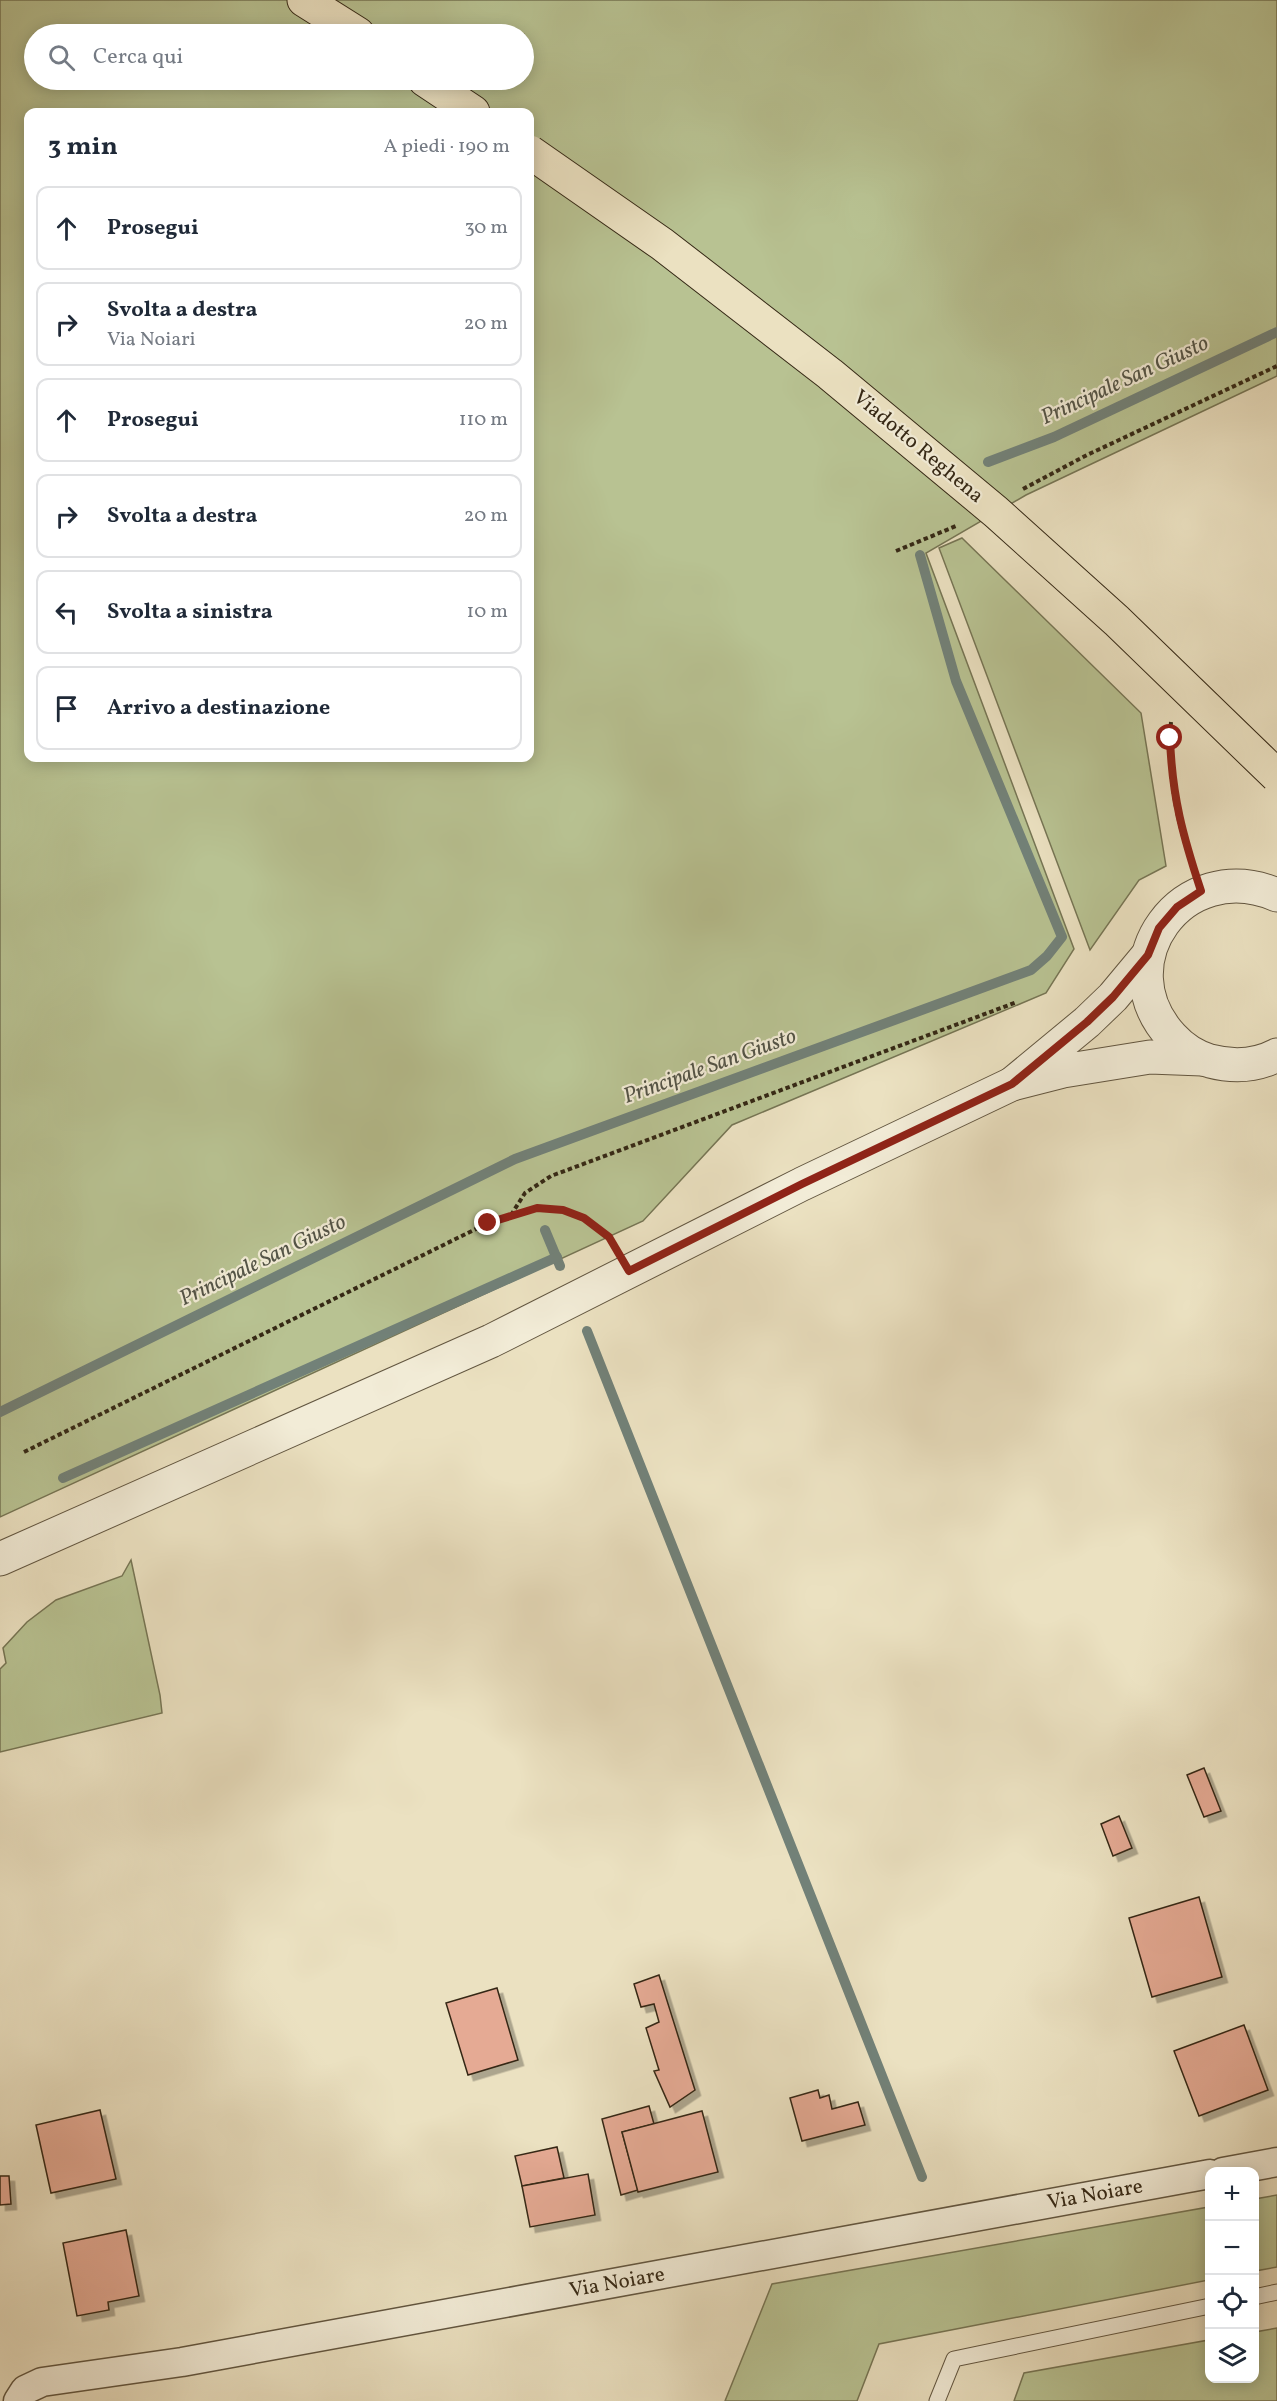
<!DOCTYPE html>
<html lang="it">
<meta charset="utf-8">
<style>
body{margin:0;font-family:Vollkorn,serif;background:#f6f6f7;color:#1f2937}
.controls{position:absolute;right:18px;bottom:18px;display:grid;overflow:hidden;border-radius:12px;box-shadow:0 3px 15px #0003}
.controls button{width:54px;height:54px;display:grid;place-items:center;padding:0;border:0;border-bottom:2px solid #e0e1e3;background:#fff;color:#1f2937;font:30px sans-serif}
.stop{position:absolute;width:18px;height:18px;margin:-14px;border:4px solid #8f2418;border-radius:50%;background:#fff}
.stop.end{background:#8f2418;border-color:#fff;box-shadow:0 2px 6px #0008}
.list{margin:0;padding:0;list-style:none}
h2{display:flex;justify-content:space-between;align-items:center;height:78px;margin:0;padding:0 24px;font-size:26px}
h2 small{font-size:20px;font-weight:400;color:#747a83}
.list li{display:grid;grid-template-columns:39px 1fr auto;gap:18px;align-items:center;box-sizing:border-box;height:84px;margin:0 12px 12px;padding:0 12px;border:2px solid #e0e1e3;border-radius:12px}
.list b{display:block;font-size:22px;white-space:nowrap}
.list p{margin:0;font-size:20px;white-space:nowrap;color:#747a83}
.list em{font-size:20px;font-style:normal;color:#747a83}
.icon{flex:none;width:33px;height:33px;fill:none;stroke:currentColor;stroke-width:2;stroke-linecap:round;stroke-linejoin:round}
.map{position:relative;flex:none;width:1277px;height:2401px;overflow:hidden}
.search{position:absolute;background:#fff;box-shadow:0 3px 15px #0003;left:24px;top:24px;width:510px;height:66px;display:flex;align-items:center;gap:15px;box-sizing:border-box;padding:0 21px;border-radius:33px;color:#747a83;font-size:22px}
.panel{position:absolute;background:#fff;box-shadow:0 3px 15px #0003;left:24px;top:108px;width:510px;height:654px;border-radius:12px}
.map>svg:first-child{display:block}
.green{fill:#b8c292;stroke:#767554;stroke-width:1.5;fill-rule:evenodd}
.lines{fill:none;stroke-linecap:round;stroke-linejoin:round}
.stream{stroke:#728178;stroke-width:10}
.building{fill:#e5aa94;stroke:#352815;stroke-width:1.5;filter:url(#shadow)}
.service-casing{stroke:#625640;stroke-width:17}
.minor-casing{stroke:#625640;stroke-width:31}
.tertiary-casing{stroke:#625640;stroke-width:35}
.trunk-casing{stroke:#352815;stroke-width:35}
.path{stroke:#352815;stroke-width:4;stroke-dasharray:4.5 3;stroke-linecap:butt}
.service{stroke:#f2ecd7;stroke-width:15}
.minor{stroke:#f2ecd7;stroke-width:28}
.tertiary{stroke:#f2ecd7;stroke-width:33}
.trunk{stroke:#ebe1c1;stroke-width:33}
.trunk-bridge-casing{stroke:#352815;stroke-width:35;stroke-linecap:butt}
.trunk-bridge{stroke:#ebe1c1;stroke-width:33}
.route{stroke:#8f2418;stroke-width:8}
.labels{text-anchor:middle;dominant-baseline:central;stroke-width:4.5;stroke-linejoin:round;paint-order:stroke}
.street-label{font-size:21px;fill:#352815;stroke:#f2ecd7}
.water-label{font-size:22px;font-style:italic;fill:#535447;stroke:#f2ecd7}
</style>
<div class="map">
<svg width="1277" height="2401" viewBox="0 0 1277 2401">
<defs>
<filter id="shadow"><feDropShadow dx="5.5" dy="5.5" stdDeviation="0" flood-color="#0004"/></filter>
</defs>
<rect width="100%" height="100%" fill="#ebe1c1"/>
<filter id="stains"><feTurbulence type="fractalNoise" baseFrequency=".00333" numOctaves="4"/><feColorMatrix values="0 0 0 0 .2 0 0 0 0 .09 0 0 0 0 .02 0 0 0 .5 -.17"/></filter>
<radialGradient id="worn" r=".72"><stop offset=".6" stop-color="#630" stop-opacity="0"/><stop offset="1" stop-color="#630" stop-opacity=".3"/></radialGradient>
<g class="green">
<path d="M0 0H1277V376L1026 495 926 553 1074 949 1046 993 732 1125 643 1221 0 1517ZM34 34H524V80H34ZM28 112H530V758H28Z"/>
<path d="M962 538 1141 713 1166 866 1139 880 1090 950 939 548Z"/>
<path d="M131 1560 160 1695 162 1713 0 1752V1669L6 1663 3 1648 27 1622 56 1600 122 1576Z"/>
<path d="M1277 2195V2267L1255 2271V2199Z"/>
<path d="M1209 2207V2280L879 2344 857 2401H725L772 2284Z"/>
<path d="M1277 2328V2401H1014L1024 2373 1209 2340 1210 2378H1254L1255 2332Z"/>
</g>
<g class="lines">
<g class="stream">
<path d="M988 462 1054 437 1277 332"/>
<path d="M545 1230 560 1266"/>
<path d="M587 1331 922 2177"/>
<path d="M0 1412 515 1159 1031 970 1047 956 1062 937 956 681 920 555"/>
<path d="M63 1478 557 1257"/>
</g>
</g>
<g class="building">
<path d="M1204 1768 1221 1811 1204 1817 1187 1775Z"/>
<path d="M1119 1816 1132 1848 1113 1856 1101 1824Z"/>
<path d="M1199 1897 1222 1977 1152 1997 1129 1918Z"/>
<path d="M659 1975 695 2090 670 2107 654 2071 659 2070 646 2028 659 2022 654 2004 641 2007 634 1984Z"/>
<path d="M497 1988 518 2060 468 2075 446 2003Z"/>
<path d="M1244 2025 1268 2090 1199 2116 1174 2051Z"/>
<path d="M818 2090 820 2098 829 2095 832 2109 858 2102 865 2125 802 2141 790 2098Z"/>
<path d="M649 2106 654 2124 622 2132 638 2190 621 2195 602 2119Z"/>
<path d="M100 2110 116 2179 51 2193 36 2125Z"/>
<path d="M702 2111 718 2172 638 2192 622 2132Z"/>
<path d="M557 2147 564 2178 522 2186 515 2156Z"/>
<path d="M588 2174 595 2215 530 2227 522 2186Z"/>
<path d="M0 2176H9L11 2204 0 2205Z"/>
<path d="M126 2230 139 2296 108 2302 109 2310 77 2316 63 2243Z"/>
</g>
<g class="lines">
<defs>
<g id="service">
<path d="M1254 2297 1277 2292"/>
<path d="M937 2401 954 2359 1210 2306"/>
</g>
<g id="minor">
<path d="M1223 2172 1277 2162"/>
<path d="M18 2401 25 2390 42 2382 182 2362 1210 2174"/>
</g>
<g id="tertiary">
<path d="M1277 895C1182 854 1104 964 1172 1037 1182 1048 1196 1057 1210 1061 1233 1067 1256 1066 1277 1055"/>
<path d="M1148 955 1113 997 1087 1022 1012 1084 1063 1071 1150 1057 1202 1059"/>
<path d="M0 1559 491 1341 802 1184 1012 1084"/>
</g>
<g id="trunk">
<path d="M304 0 358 34"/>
<path d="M425 80 473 112"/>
</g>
</defs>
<use href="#service" class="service-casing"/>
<use href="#minor" class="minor-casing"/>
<use href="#tertiary" class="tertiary-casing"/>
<use href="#trunk" class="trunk-casing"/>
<g class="path">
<path d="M1023 489 1087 455 1277 366"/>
<path d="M896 551 956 526"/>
<path d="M1171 722C1167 769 1175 815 1190 859"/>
<path d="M511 1215 525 1193 551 1176 1017 1002"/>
<path d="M24 1452 488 1223C529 1210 556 1198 595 1226 601 1231 608 1235 612 1242"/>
</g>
<use href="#service" class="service"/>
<use href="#minor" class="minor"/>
<use href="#tertiary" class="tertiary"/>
<use href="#trunk" class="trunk"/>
<defs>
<path id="trunk-bridge" d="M530 152 662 244 830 374 996 512 1117 621 1277 776"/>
</defs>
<use href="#trunk-bridge" class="trunk-bridge-casing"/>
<use href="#trunk-bridge" class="trunk-bridge"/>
</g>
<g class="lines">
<path class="route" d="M488 1223 537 1208 563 1210 584 1218 609 1237 629 1271 802 1184 1012 1084 1087 1022 1113 997 1148 955 1159 928 1177 907 1201 891C1183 836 1172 797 1170 738"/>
</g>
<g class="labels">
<g class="street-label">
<text transform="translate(918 447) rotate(40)">Viadotto Reghena</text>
<text transform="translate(1095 2195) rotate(-10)">Via Noiare</text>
<text transform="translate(617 2283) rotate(-10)">Via Noiare</text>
</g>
<g class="water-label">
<text transform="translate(1125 381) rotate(-25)">Principale San Giusto</text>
<text transform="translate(710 1067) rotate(-20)">Principale San Giusto</text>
<text transform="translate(263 1261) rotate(-26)">Principale San Giusto</text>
</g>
</g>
<rect width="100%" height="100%" filter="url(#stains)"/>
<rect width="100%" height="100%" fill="url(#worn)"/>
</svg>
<div class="controls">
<button>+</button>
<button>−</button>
<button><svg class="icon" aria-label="locate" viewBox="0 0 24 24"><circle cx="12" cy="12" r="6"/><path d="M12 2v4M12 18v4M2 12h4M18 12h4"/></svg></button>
<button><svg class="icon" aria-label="layers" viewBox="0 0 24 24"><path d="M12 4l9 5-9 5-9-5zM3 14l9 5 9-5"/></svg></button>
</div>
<div class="stop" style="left:1170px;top:738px"></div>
<div class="stop end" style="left:488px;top:1223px"></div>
<div class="search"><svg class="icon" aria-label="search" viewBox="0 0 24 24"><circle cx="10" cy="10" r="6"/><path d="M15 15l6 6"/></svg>Cerca qui</div>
<section class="panel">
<h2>3 min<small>A piedi · 190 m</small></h2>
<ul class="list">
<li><svg class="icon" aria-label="ahead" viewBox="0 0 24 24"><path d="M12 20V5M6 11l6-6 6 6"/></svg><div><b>Prosegui</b></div><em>30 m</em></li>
<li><svg class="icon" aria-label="right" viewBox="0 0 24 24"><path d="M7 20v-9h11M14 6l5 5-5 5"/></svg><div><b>Svolta a destra</b><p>Via Noiari</p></div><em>20 m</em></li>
<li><svg class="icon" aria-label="ahead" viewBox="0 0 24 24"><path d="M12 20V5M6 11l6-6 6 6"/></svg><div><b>Prosegui</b></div><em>110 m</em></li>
<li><svg class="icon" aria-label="right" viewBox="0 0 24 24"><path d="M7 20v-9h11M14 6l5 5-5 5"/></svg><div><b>Svolta a destra</b></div><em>20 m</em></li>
<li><svg class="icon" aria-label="left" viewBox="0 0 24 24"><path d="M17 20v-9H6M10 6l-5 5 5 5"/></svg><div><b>Svolta a sinistra</b></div><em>10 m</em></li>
<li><svg class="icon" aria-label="arrive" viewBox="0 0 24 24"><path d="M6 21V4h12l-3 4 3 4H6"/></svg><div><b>Arrivo a destinazione</b></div></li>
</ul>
</section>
</div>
